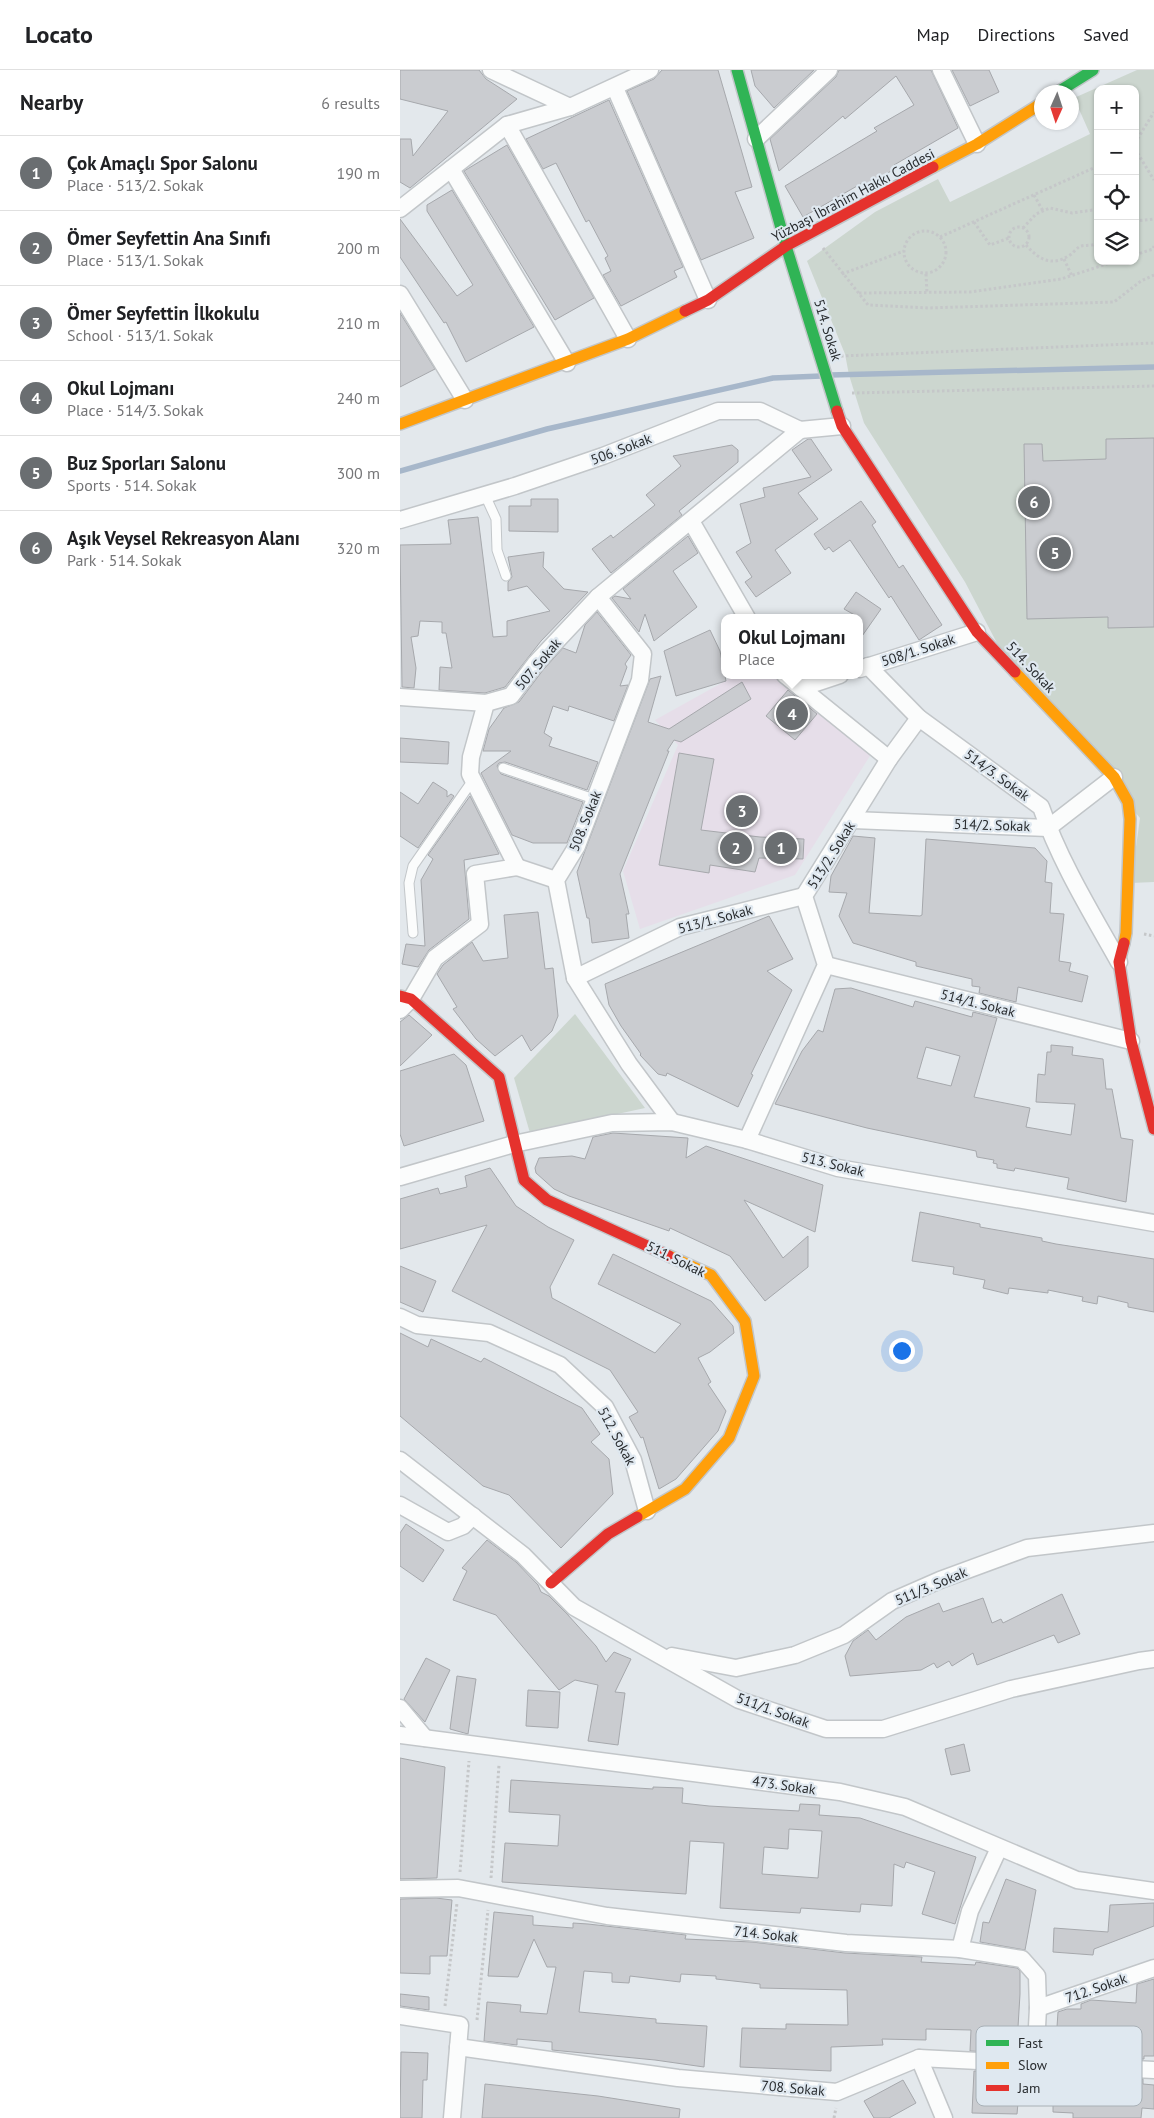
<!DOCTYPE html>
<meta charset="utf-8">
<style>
body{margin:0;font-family:"PT Sans",sans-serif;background:#f2f2f2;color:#202124}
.controls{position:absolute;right:15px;top:15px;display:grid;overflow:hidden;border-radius:10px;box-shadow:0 1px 4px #0004}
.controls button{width:45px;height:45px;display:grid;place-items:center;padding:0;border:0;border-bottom:1px solid #e0e0e0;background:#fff;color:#202124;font:25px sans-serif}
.compass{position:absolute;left:634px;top:15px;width:45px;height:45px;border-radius:50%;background:#fff;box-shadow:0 1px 4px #0004;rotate:183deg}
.you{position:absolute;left:501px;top:1280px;width:18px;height:18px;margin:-12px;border:4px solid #fff;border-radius:50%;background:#1a73e8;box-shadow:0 0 0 8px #1a73e833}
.badge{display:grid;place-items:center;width:32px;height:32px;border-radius:50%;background:#6a6e71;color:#fff;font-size:16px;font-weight:700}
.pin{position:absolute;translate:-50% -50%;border:2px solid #fff;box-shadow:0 1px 5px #0006}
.popup{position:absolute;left:321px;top:544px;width:142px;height:65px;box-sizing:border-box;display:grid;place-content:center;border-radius:10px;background:#fff;filter:drop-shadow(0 1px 4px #0005);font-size:16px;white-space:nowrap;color:#757577}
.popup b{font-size:19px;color:#202124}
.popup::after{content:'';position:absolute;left:50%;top:100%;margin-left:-10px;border:10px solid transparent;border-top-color:#fff}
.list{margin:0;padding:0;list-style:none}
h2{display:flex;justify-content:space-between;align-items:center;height:65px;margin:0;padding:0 20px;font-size:21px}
h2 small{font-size:16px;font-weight:400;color:#757577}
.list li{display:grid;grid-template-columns:32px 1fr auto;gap:15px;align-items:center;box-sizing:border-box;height:75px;padding:0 20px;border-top:1px solid #e0e0e0}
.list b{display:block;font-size:19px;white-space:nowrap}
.list p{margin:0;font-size:16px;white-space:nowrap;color:#757577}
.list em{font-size:16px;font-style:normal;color:#757577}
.icon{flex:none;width:28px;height:28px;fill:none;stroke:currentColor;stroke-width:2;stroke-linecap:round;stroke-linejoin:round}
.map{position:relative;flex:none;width:754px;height:2048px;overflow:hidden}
header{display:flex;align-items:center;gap:30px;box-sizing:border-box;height:70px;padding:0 25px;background:#fff;border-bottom:1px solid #e0e0e0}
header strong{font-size:24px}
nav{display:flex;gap:28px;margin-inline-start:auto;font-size:18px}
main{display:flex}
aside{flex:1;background:#fff}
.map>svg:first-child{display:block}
.education{fill:#e6dee9}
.green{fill:#ccd6cf;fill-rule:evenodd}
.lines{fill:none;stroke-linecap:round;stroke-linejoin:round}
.stream{stroke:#a7b7ca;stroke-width:5.5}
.building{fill:#caccd0;stroke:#a6a8ac;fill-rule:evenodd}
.lane-casing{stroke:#c2c6c9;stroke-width:11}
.street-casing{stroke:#c2c6c9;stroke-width:19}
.fast-casing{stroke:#c2c6c9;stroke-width:14}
.slow-casing{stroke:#c2c6c9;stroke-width:14}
.jam-casing{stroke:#c2c6c9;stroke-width:14}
.path{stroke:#c5c7c9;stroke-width:3;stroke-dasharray:2.5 2.5;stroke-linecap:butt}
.lane{stroke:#fbfcfc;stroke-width:9}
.street{stroke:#fbfcfc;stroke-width:16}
.fast{stroke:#30b455;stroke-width:11}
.slow{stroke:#ff9f0a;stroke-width:11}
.jam{stroke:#e5322d;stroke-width:11}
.labels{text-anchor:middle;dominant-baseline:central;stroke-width:4.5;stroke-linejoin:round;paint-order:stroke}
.street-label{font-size:14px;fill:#292c2f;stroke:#dfe8f0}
.key{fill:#dfe8f0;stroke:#a8b0b6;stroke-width:1}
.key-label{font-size:14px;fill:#292c2f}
</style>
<header>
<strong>Locato</strong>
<nav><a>Map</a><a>Directions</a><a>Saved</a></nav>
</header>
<main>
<aside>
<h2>Nearby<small>6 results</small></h2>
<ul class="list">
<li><span class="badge">1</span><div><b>Çok Amaçlı Spor Salonu</b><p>Place · 513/2. Sokak</p></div><em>190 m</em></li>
<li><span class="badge">2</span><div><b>Ömer Seyfettin Ana Sınıfı</b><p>Place · 513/1. Sokak</p></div><em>200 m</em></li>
<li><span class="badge">3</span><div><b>Ömer Seyfettin İlkokulu</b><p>School · 513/1. Sokak</p></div><em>210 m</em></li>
<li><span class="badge">4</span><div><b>Okul Lojmanı</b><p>Place · 514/3. Sokak</p></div><em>240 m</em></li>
<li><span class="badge">5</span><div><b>Buz Sporları Salonu</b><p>Sports · 514. Sokak</p></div><em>300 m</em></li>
<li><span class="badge">6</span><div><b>Aşık Veysel Rekreasyon Alanı</b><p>Park · 514. Sokak</p></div><em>320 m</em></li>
</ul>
</aside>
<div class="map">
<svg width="754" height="2048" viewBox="0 0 754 2048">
<rect width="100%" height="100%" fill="#e3e8ec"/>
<path class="education" d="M336 605H377L473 681 395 805 240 859 223 801 278 675 255 650Z"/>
<g class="green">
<path d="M737 0H754V812L731 813 740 748 599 577 565 512 464 353 449 305 445 284 407 191 475 142 538 109 550 132 690 64 674 28ZM698 19H735V191H698Z"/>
<path d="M175 944 245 1038 130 1063 114 1008Z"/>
</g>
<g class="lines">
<g class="stream">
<path d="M430 305 754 297"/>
<path d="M0 401 147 359 373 308 421 306"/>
</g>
</g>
<g class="building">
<path d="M0 0H79L86 9 117 29 10 118 0 112V69H11L13 86 48 41 0 29Z"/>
<path d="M262 0H318L352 117 335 122 354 168 301 190 227 21 254 9Z"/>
<path d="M351 0H414L374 38 355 16Z"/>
<path d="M439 0H531L558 58 494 95 496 98 466 116 464 112 403 147 385 116 477 61 474 58 514 35 496 6 445 49 443 46 379 101 370 69 436 7Z"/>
<path d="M552 0H589L599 22 570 36Z"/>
<path d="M209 30 283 197 274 201 277 207 221 236 203 205 211 201 205 188 208 186 189 150 186 152 156 93 143 99 126 69Z"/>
<path d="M107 75 194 228 155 250 64 101Z"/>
<path d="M52 120 134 257 66 292 46 252 44 253 0 187V149L57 226 73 215 27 141V135Z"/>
<path d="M0 243 35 299 0 317Z"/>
<path d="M754 368V557L708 558V547L627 549 624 374H642L643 391 706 389V369Z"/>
<path d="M408 369H411L432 400 398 423 418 449 375 480 391 503 356 527 345 512 352 507 336 482 351 473 340 434 365 427 363 418 411 407 392 380Z"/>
<path d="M332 375 338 380V392L284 437 279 441 282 445 211 503 192 479 211 465 213 468 255 435 246 425 281 396 273 386Z"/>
<path d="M131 429H158V462L109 461V436H131Z"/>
<path d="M461 431 476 452 472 455 499 498 503 495 542 555 519 570 491 526 489 528 450 470 433 482 429 477 425 480 414 464Z"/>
<path d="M78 447 93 567 107 566V551L150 541 127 516 108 521V512L112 507 108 487 144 482 143 497 164 519 188 522 141 571 105 617 85 623 39 620 40 597 52 598 46 563H42V552L20 551 18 566 11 567 16 598 14 618 2 617 0 475 51 474 48 450Z"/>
<path d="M288 466 298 483 273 501 297 537 254 571 245 544 239 562 212 528 215 526 231 529 223 519Z"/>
<path d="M456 522 481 539 460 569V548L444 539Z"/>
<path d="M197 542 231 585 225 594 227 597 220 616 228 615 214 651 169 636 168 641 153 636 144 663 152 668 149 676 198 692 187 720 105 692 99 693 97 696 101 704 183 732 167 773H133L112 765 81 703 111 681H83L89 659 104 638 119 632 143 600 163 578 176 583 185 555Z"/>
<path d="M310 560 320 581 326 611 276 626 264 581Z"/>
<path d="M261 606 248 652 269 659 342 612 351 629 281 672 274 670 267 681H269L220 804 229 844H226L229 868 192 873 189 848H187L177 802 250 609Z"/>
<path d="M388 620 417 644 395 670 366 646Z"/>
<path d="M0 668 49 672 48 694 0 692Z"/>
<path d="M279 683 314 689 301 760 360 767 404 769 403 789 359 788 355 802 310 795 309 803 259 795Z"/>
<path d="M33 712 47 721V727L51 724 54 726 18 778 0 766V722L18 734Z"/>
<path d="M70 726 99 784 64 790 69 849 29 880 18 897 2 894 6 874 25 876 21 810 33 789 28 785Z"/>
<path d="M453 766 475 768 469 843 520 846 522 845 526 769 635 778 647 791 645 812 652 813 650 843 664 844 659 891 671 893 669 901 688 906 682 932 618 917 616 932 579 923 580 917 572 916V909L516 896V892L453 873 439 846 447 823 429 822 431 806Z"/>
<path d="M138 842 145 899 153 898 158 946 152 961 131 981 122 965 95 986 76 969 53 939 57 937 37 904 43 895 72 872 83 891 108 888 104 845Z"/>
<path d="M369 846 393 889 367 901 392 920 351 1004 353 1005 338 1037 267 1003 266 1006 258 1004 240 985 241 984 221 956 209 935 205 914Z"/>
<path d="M451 918 513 937 515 931 572 947 573 942 597 948 574 1027 630 1038 626 1057 671 1065 675 1034 636 1032 638 1004 645 1005 647 982H651V975L673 977 672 985 703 989 706 1019H712L721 1068 733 1070 726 1132 667 1119 669 1108 615 1098 614 1101 597 1098V1094L593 1093 594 1090 577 1087 576 1081 467 1058 375 1034 402 981 418 960 423 962 435 919ZM526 977 560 986 551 1016 517 1008Z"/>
<path d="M9 945 32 965 0 996V952Z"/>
<path d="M54 984 66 995 84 1051 4 1076 0 1064V1001Z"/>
<path d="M213 1063 288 1068 286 1088 306 1076 423 1115 415 1162 344 1130 383 1188 408 1166V1197L365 1231 330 1186 270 1158 269 1161 169 1126 154 1119 136 1103 135 1098 139 1088 172 1086 185 1089 193 1067Z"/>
<path d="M90 1098 116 1136 148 1157 174 1170 150 1217 152 1228 255 1283 281 1254 198 1214 213 1184 311 1231 333 1256 334 1263 310 1282 298 1288 311 1312 308 1314 326 1341 318 1361 276 1409 259 1419 243 1367 241 1368 229 1347 238 1342 210 1300 52 1221 87 1155 0 1179V1129L38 1118 40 1124 67 1117 65 1106Z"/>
<path d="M520 1142 580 1154V1157L642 1168V1171L656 1174 754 1189V1242L728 1237V1233L698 1226 697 1234 682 1231 683 1227 648 1220V1223L609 1218 608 1224 583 1218 585 1210 553 1204 554 1197 512 1191Z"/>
<path d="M0 1196 36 1211 23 1242 0 1232Z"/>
<path d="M0 1263 28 1277 31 1269 81 1292 84 1288 182 1338 200 1364 191 1372 209 1389 213 1424 161 1478 109 1425 83 1416 0 1346Z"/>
<path d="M6 1454 44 1480 23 1512 0 1496V1463Z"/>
<path d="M87 1470 116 1492 138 1515 141 1522 149 1526 167 1544 196 1576 206 1592 214 1582 231 1589 215 1622 225 1623 218 1675 188 1671 198 1615 175 1610 159 1620 96 1545 53 1530 67 1501 62 1498Z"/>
<path d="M662 1524 680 1564 658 1573 654 1565 577 1595 573 1583 552 1596 549 1591 537 1598 534 1593 521 1600 450 1606 445 1586 453 1571 468 1560 476 1570 506 1547 539 1533 543 1542 583 1528 592 1553 601 1549 603 1553Z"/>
<path d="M26 1588 50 1600 25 1652 4 1629Z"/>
<path d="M57 1606 76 1609 68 1664 50 1659Z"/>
<path d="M128 1620 160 1622 158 1658 126 1656Z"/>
<path d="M564 1674 570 1701 551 1705 545 1679Z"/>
<path d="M0 1688 45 1697 37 1808 0 1809Z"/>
<path d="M111 1710 253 1719V1717L283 1718 282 1733 309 1736 399 1741 400 1734 420 1735 419 1745 460 1748 576 1787 555 1854 522 1844 535 1802 506 1792 504 1798 494 1794 492 1836 461 1834 460 1842 401 1838 400 1843 320 1838 324 1773 290 1771 286 1824 102 1812 105 1773 158 1776 160 1745 109 1742ZM389 1759 422 1761 418 1808 362 1804 364 1777 388 1779Z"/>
<path d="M606 1809 636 1820 625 1880 580 1872 583 1852 589 1853Z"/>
<path d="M36 1828 52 1830 47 1886H30V1904L0 1903V1829Z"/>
<path d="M754 1833V1856L694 1879 693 1885 653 1882 654 1858 708 1862 710 1835Z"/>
<path d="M94 1842 133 1846V1855L173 1858V1853L188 1854 286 1865 285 1869 352 1872 445 1883 522 1887 521 1892 575 1895 576 1892 617 1898 620 1901V1924L618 1957H615L614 1983 570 1981 571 1960 526 1959V1970L482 1969 483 1975 431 1977V2001L340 1997 342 1958 386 1959V1954L448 1955 447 1920 360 1918V1914L316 1909V1906L281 1904 280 1912 230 1906 229 1913 212 1912V1903L184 1901 179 1942 256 1949V1953L307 1956 304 1997 255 1990 152 1980V1972L117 1969V1975L84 1971 87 1932 121 1935 120 1942 147 1944 156 1897H147L134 1869 118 1907 88 1906Z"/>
<path d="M754 1909V1986H744V1989H728L729 1969 694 1967V1972H656L658 1942 667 1939H681V1934L691 1930 736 1933 737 1914Z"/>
<path d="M0 1924 29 1927V1940L0 1936Z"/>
<path d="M1 1982 28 1983 27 2010H23L22 2048H0Z"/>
<path d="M574 2001 663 2006V2008L721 2012V2008L743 2009V2014L754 2015V2039L742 2038 741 2048H673V2043L653 2042V2035L618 2033 617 2044 572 2043Z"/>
<path d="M503 2010 516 2033 489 2048H474L464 2031Z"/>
<path d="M85 2014 198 2026 280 2039 279 2048H82Z"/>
</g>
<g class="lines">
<defs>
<g id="lane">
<path d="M85 425 96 449 97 480 106 506"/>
<path d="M103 698 194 729"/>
<path d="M13 863 9 813 13 796 73 710"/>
</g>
<g id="street">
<path d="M91 0 170 37"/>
<path d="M541 0 577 74"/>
<path d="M215 18 308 230"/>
<path d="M107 55 228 269"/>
<path d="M356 69 429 0"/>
<path d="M51 99 167 293"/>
<path d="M0 139 107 55 170 37 250 0"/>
<path d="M0 224 65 330"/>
<path d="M0 450 115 416 203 386 318 341H360L400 360 442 356"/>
<path d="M291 451 347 548"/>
<path d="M198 527 243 584 240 610 177 776 156 810 175 908 229 994 272 1052"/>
<path d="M468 596 519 648 641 737C660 792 691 842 719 892"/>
<path d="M460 599 577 562"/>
<path d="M385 605 489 689"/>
<path d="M401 618 440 605"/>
<path d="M0 627 86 633"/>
<path d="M453 750 648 758 714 707"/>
<path d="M117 797 156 810"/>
<path d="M426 895 731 971"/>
<path d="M175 908 280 857 404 826"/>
<path d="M0 940 11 929 35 888 80 854 75 804 117 797 70 704 71 687 86 633 111 626 135 594 198 527 400 360"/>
<path d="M347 1070 426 895 404 826 489 689 519 648"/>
<path d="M0 1107 114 1074 212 1053 272 1052 347 1070 438 1098 754 1153"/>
<path d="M0 1247 17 1255 89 1263 160 1295 205 1337 233 1390 247 1441"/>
<path d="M0 1390 123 1485 174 1537 339 1630 426 1659H483L611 1619 739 1591 754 1589"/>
<path d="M0 1435 48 1462 63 1456 73 1446"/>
<path d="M272 1586 336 1598 395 1585 444 1565 492 1531 540 1510 627 1478 754 1463"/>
<path d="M0 1638 25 1668"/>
<path d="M0 1665 440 1722 505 1737 677 1810 754 1821"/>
<path d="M0 1819 58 1818 207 1846 446 1873 560 1879 622 1889 637 1906 638 1938 635 1995"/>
<path d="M560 1879 570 1841 599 1778"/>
<path d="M638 1938 754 1898"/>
<path d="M0 1946 60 1955 52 2048"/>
<path d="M58 1977 278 2008 437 2022 519 1988 754 2000"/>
<path d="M519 1988 544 2048"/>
</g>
<g id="fast">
<path d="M337 0 386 176 437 341"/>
<path d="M658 22 693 0"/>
</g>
<g id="slow">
<path d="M533 97 577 74 642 33"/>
<path d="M0 354 228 269 285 241"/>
<path d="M615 602 714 707 728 732 730 749 726 863 724 873"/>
<path d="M237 1447 285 1419 329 1368 354 1306 345 1251 311 1205 269 1186"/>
</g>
<g id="jam">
<path d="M285 241 308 230 386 176 533 97"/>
<path d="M437 341 442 356 577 562 615 602"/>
<path d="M724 873 719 892 731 971 754 1059"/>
<path d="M0 926 11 929 99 1007 124 1110 147 1130 269 1186"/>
<path d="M151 1513 208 1464 237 1447"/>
</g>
</defs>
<use href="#lane" class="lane-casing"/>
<use href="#street" class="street-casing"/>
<use href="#fast" class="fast-casing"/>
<use href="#slow" class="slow-casing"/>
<use href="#jam" class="jam-casing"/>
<g class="path">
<path d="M735 73 754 42"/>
<path d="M735 79 754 110"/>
<path d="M634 125 643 141"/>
<path d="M735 151 754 149"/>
<path d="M574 152 590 175 609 168"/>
<circle cx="619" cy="167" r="10"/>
<path d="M623 158 636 144 650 138 672 143 693 140 698 143"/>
<circle cx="525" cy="182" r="21"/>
<path d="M540 167 698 96"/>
<path d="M626 175C639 190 652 197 670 185 673 183 676 179 679 177 684 174 690 177 698 173"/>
<path d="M423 178 468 235 528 238 714 232 741 211 754 205"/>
<path d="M735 185 753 179 754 176"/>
<path d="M664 189 672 206"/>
<path d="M442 204 504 181"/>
<path d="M526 204 527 223"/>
<path d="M459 223 570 222 661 209 716 191"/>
<path d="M441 286 754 273"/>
<path d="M452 323 754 316"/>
<path d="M744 864 754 866"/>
<path d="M60 1802 69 1691"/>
<path d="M91 1808 99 1695"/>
<path d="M45 1936 57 1833"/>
<path d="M77 1950 88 1840"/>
<path d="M434 2048 436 2038"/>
</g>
<use href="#lane" class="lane"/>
<use href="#street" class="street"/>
<use href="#fast" class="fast"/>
<use href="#slow" class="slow"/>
<use href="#jam" class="jam"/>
</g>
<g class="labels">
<g class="street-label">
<text transform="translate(453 125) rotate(-28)">Yüzbaşı İbrahim Hakkı Caddesi</text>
<text transform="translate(428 260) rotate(73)">514. Sokak</text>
<text transform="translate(221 379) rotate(-21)">506. Sokak</text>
<text transform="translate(518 580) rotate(-18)">508/1. Sokak</text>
<text transform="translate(138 594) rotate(-50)">507. Sokak</text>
<text transform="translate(631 597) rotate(47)">514. Sokak</text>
<text transform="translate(597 705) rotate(36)">514/3. Sokak</text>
<text transform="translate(185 751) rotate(-68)">508. Sokak</text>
<text transform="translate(592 755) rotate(2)">514/2. Sokak</text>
<text transform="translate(431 785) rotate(-58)">513/2. Sokak</text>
<text transform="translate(315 849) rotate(-15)">513/1. Sokak</text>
<text transform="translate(578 933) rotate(14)">514/1. Sokak</text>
<text transform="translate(433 1094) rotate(14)">513. Sokak</text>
<text transform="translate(276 1189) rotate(26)">511. Sokak</text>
<text transform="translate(217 1366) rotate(62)">512. Sokak</text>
<text transform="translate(531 1516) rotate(-23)">511/3. Sokak</text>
<text transform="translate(373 1640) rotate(20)">511/1. Sokak</text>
<text transform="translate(384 1715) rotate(8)">473. Sokak</text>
<text transform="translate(366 1864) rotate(6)">714. Sokak</text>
<text transform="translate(696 1918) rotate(-19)">712. Sokak</text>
<text transform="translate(393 2018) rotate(5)">708. Sokak</text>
</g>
</g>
<rect x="576" y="1956" width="166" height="80" rx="8" class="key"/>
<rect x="586" y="1970" width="23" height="6" fill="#30b455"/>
<rect x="586" y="1992" width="23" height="7" fill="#ff9f0a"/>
<rect x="586" y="2015" width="23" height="6" fill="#e5322d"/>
<g class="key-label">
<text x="618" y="1978">Fast</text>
<text x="618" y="2000">Slow</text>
<text x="618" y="2023">Jam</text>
</g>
</svg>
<div class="controls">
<button>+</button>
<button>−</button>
<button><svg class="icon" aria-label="locate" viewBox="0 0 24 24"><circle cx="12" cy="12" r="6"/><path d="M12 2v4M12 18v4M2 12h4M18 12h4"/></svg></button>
<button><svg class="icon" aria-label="layers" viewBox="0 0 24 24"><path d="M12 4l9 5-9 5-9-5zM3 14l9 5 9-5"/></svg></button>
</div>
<svg class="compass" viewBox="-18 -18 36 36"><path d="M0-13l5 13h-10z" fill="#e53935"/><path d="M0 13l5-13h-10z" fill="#757577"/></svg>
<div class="you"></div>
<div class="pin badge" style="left:381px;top:778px">1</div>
<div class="pin badge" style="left:336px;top:778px">2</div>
<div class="pin badge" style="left:342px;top:741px">3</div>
<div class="pin badge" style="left:392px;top:644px">4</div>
<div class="popup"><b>Okul Lojmanı</b>Place</div>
<div class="pin badge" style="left:655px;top:483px">5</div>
<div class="pin badge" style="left:634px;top:432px">6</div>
</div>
</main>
